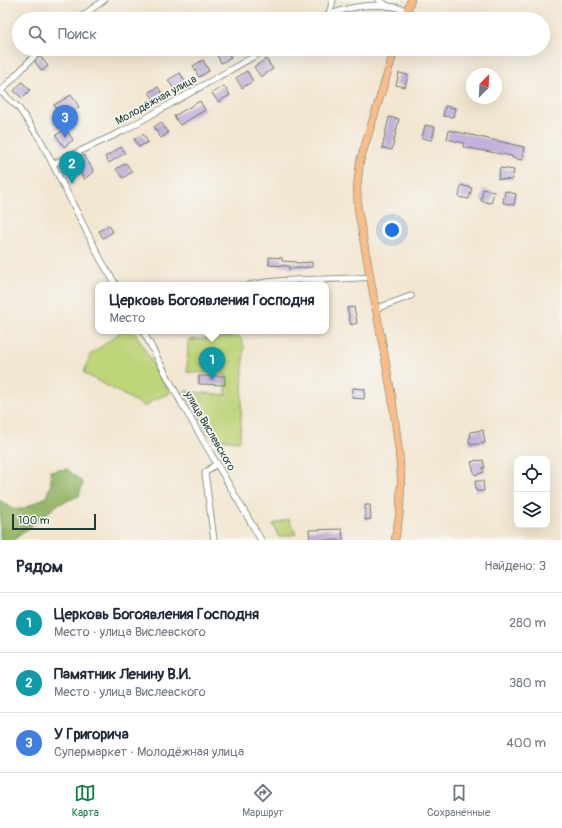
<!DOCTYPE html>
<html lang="ru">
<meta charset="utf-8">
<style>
body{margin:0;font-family:Pangolin,sans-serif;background:#f2f2f3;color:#1f2937}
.controls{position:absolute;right:12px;bottom:12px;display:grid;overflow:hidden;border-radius:8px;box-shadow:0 4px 16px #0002}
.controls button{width:36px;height:36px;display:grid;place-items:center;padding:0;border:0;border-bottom:1px solid #e0e1e3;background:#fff;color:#1f2937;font:20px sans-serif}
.compass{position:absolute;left:466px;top:68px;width:36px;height:36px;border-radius:50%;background:#fff;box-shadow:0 4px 16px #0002;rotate:24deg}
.scale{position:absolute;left:12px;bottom:10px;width:84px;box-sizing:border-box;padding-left:4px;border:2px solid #1f3d34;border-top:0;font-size:11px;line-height:14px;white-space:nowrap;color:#1f3d34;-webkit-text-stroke:3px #f6f6f2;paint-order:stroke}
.you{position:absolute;left:392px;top:230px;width:14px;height:14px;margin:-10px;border:3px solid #fff;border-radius:50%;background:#1a73e8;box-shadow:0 0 0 6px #1a73e833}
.badge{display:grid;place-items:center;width:26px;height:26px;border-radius:50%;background:#0b8043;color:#fff;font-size:13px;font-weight:700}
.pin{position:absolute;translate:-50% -33px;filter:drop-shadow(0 1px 2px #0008)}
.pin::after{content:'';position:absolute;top:21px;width:14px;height:12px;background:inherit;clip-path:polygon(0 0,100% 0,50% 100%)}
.popup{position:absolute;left:95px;top:282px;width:234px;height:52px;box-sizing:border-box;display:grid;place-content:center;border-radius:8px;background:#fff;filter:drop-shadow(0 1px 3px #0005);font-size:13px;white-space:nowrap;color:#747a83}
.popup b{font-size:15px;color:#1f2937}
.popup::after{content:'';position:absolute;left:50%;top:100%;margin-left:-8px;border:8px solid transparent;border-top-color:#fff}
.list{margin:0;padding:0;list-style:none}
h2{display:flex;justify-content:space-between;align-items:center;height:52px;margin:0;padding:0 16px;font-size:17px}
h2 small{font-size:13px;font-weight:400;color:#747a83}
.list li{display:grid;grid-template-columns:26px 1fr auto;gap:12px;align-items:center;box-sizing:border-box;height:60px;padding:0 16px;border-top:1px solid #e0e1e3}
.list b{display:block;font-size:15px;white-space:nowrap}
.list p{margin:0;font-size:13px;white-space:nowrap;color:#747a83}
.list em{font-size:13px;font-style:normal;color:#747a83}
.icon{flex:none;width:22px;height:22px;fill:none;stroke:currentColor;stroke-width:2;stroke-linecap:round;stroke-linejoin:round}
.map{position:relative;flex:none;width:562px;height:540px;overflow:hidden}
.search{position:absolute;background:#fff;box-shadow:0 4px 16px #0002;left:12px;right:12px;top:12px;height:44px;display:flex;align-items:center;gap:10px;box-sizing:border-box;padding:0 14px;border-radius:22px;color:#747a83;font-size:15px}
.sheet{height:232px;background:#fff}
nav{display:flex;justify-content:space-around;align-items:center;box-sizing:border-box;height:56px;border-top:1px solid #e0e1e3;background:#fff;font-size:11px;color:#747a83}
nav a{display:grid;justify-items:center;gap:2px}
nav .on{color:#0b8043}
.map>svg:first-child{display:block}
.green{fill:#bdd479;stroke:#6e8856}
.forest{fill:#96b669;stroke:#5a7a4e}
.building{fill:#c2b1da}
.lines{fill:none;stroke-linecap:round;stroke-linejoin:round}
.minor-casing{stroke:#69786b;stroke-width:7}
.major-casing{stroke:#69786b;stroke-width:8}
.minor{stroke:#fff;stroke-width:5.5}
.major{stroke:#f8bd88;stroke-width:7}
.labels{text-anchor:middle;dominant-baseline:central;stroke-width:3.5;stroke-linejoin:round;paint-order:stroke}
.street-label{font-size:11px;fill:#1f3d34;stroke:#f6f6f2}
</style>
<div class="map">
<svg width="562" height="540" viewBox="0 0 562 540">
<rect width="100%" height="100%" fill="#f6f6f2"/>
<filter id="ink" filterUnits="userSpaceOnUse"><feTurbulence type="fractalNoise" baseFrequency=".025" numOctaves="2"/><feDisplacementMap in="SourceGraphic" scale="8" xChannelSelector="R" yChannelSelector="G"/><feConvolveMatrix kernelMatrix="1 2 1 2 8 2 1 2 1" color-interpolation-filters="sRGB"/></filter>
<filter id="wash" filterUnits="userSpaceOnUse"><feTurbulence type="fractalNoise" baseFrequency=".012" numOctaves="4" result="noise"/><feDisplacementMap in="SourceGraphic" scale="16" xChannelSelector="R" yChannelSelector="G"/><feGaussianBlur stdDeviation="0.9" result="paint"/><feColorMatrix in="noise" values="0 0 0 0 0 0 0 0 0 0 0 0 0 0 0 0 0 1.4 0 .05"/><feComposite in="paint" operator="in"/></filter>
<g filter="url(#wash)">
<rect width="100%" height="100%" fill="#f3e6d1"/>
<g class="green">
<path d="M122 331H134L170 393 151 401 146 407 84 373 90 355Z"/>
<path d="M239 336 244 345 240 441 212 438 184 391 226 395V375L187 372 188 340Z"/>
<path d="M289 519 296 534 279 537 273 524Z"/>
</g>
<path class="forest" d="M67 469 83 483 79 496 57 505 14 540H0V500L12 509H23L46 497 51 484 50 471Z"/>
<g id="blocks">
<g class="building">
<path d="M223 49H226L231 58 221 63 216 53Z"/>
<path d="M40 56 48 66 42 71 35 62Z"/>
<path d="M266 59 273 69 261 77 254 67Z"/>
<path d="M203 60 209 71 199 77 193 66Z"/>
<path d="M247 71 253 81 242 88 236 78Z"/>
<path d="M180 73 187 85 175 91 168 80Z"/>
<path d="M399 73 408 75 405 87 396 85Z"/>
<path d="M22 82 30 90 22 98 14 91Z"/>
<path d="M224 86 230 95 218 102 212 93Z"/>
<path d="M158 87 165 98 156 103 149 92Z"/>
<path d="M71 95 79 107 62 118 54 105Z"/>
<path d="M200 101 205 110 180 125 174 116Z"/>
<path d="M445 106 455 108 453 117 443 116Z"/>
<path d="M389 117 399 119 392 150 382 148Z"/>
<path d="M161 122 168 133 161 138 154 127Z"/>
<path d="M425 125 435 127 432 140 422 138Z"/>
<path d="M66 129 73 140 64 147 56 135Z"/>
<path d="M449 130 524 147 522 160 512 158V156L463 147 464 143 447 139Z"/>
<path d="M143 134 148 142 139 147 134 139Z"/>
<path d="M121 147 125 153 109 163 105 157Z"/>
<path d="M84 155 94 172 84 179 73 162Z"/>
<path d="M126 163 132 172 123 178 116 169Z"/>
<path d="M500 168 514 170 512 180 498 179Z"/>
<path d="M461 185 472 188 469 199 459 197Z"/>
<path d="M483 189 494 192 491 203 481 201Z"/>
<path d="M505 191 516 194 514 205 503 203Z"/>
<path d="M109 225 113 232 103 238 99 231Z"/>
<path d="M269 257 282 258V261L296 262V263L312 262V267L289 269V266L269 265Z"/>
<path d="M354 307 357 323 351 325 347 308Z"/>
<path d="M199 376H225V385L199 384Z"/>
<path d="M353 388 365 389 364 399 352 398Z"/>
<path d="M483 430 485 443 470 445 469 438 471 437 470 432Z"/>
<path d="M478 460 479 461 483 460 485 468H482L484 472 475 475 471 462Z"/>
<path d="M475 481H483L484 491H476Z"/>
<path d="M365 505H370L371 519 365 520Z"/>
<path d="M342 529 343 540H310L309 530Z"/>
</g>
</g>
</g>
<g filter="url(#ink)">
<use href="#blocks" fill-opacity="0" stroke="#69786b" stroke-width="1"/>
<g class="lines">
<defs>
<g id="minor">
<path d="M379 0 388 6"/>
<path d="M329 14 333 0"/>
<path d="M78 19 104 0"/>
<path d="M320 19C339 9 367 3 388 6 395 7 401 9 407 10"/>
<path d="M0 91 18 107 40 139 101 260 116 285"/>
<path d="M0 92 41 49"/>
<path d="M53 164 123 131 267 49"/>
<path d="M250 285C289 277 330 281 370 277"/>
<path d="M375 309 411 296"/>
<path d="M143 331 182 404 261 540"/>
<path d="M214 540 205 473 217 463"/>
</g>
<g id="major">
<path d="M404 19 411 0"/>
<path d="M395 49 360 161 357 188 358 210 392 397 399 452 401 478 400 511 395 540"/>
</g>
</defs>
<use href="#minor" class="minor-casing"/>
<use href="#major" class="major-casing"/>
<use href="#minor" class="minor"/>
<use href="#major" class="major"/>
</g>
</g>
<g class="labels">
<g class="street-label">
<text transform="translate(156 100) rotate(-29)">Молодёжная улица</text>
<text transform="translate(210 431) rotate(60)">улица Вислевского</text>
</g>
</g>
</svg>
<div class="controls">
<button><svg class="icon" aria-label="locate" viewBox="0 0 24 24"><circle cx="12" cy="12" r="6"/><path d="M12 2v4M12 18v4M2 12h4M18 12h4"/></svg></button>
<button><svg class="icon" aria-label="layers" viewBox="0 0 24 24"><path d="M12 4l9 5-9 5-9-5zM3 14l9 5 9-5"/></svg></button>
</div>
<svg class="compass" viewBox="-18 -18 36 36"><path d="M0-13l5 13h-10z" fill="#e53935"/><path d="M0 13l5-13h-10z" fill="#747a83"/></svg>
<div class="scale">100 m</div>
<div class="you"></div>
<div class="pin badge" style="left:212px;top:380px;background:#0f9aa8">1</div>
<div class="popup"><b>Церковь Богоявления Господня</b>Место</div>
<div class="pin badge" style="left:72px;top:184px;background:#0f9aa8">2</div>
<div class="pin badge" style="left:65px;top:138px;background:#3f7fe0">3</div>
<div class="search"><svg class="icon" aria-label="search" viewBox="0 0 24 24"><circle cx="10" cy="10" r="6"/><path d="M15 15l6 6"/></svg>Поиск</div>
</div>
<section class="sheet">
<h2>Рядом<small>Найдено: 3</small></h2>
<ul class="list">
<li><span class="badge" style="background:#0f9aa8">1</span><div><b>Церковь Богоявления Господня</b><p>Место · улица Вислевского</p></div><em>280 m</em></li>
<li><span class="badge" style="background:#0f9aa8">2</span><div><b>Памятник Ленину В.И.</b><p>Место · улица Вислевского</p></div><em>380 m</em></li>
<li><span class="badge" style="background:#3f7fe0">3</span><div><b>У Григорича</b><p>Супермаркет · Молодёжная улица</p></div><em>400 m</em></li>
</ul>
</section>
<nav>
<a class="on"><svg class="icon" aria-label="map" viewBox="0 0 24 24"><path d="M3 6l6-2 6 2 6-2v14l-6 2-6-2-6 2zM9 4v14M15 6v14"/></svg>Карта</a>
<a><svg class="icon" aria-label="directions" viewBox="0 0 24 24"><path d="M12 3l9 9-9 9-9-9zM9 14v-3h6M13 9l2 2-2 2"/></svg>Маршрут</a>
<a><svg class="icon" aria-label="saved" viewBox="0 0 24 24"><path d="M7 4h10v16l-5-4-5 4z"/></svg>Сохранённые</a>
</nav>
